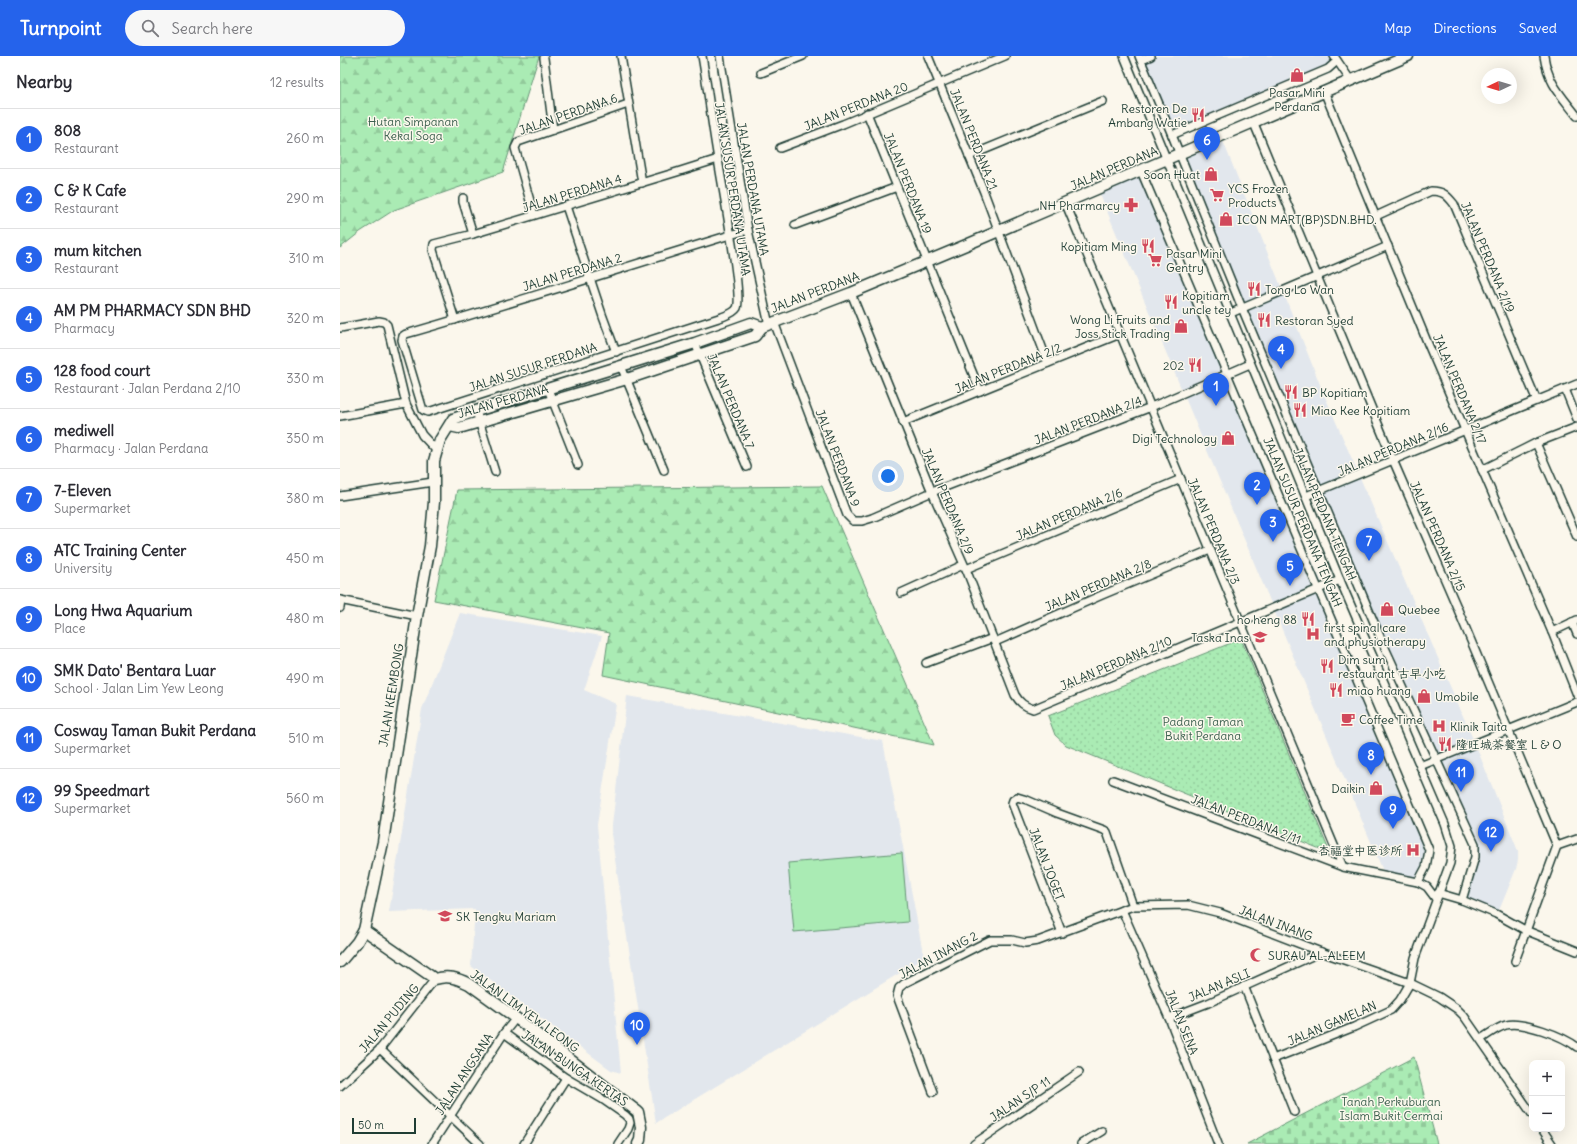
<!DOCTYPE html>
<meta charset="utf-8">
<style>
body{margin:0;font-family:Delius,"LXGW WenKai TC",sans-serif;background:#f7f7f7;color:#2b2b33}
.controls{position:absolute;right:12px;bottom:12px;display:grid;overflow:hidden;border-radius:8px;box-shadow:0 4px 16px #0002}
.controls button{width:36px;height:36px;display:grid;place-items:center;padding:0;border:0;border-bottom:1px solid #e1e1e2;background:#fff;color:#2b2b33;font:20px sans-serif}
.compass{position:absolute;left:1141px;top:12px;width:36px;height:36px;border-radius:50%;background:#fff;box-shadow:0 4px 16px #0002;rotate:266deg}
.scale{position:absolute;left:12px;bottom:10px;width:64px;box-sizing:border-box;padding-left:4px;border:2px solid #1f3d34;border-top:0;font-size:11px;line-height:14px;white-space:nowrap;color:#1f3d34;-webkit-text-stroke:3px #fbf7ec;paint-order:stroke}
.you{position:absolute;left:548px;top:420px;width:14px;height:14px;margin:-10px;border:3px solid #fff;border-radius:50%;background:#1a73e8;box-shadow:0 0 0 6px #1a73e833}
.badge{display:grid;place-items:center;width:26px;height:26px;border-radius:50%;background:#2563eb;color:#fff;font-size:13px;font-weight:700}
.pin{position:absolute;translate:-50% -33px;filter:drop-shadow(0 1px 2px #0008)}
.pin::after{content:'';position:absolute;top:21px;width:14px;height:12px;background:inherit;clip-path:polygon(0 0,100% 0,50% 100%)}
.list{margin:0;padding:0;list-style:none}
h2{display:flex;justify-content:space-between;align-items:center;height:52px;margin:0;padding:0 16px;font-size:17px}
h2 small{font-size:13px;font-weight:400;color:#7c7c81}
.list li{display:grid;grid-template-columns:26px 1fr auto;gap:12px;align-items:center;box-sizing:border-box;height:60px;padding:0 16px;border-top:1px solid #e1e1e2}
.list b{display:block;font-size:15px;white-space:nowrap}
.list p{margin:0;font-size:13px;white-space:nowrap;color:#7c7c81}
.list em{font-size:13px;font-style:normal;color:#7c7c81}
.icon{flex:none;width:22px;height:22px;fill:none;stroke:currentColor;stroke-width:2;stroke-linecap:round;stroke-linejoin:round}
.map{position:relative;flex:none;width:1237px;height:1088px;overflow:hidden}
header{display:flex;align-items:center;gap:24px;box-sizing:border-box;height:56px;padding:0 20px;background:#2563eb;color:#fff}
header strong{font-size:19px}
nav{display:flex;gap:22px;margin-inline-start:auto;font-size:14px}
.search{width:280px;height:36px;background:#f7f7f7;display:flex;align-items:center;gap:10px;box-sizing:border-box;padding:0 14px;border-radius:22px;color:#7c7c81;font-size:15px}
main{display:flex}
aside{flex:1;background:#fff}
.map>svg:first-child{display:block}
.built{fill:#e2e7ed}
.green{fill:#aaebb4;stroke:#649474}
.forest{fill:url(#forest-firs);stroke:#649474}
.cemetery{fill:url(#cemetery-stones);stroke:#649474}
.park{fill:url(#park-dots);stroke:#649474}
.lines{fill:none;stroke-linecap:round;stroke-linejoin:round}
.street-casing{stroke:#1f3d34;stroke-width:10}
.secondary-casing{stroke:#1f3d34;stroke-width:13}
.street{stroke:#fbf7ec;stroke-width:7}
.secondary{stroke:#fbf7ec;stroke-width:10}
.labels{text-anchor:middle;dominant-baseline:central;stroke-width:3;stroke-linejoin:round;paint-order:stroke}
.poi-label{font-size:12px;fill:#1f3d34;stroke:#fbf7ec;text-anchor:start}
.street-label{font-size:12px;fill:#1f3d34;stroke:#fbf7ec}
.park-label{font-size:12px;fill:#3b604e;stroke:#fbf7ec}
</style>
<header>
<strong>Turnpoint</strong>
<div class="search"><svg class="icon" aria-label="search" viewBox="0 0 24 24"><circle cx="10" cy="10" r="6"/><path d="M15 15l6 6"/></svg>Search here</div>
<nav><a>Map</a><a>Directions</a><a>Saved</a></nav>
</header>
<main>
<aside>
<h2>Nearby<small>12 results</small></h2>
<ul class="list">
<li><span class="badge">1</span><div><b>808</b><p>Restaurant</p></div><em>260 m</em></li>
<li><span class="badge">2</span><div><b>C &amp; K Cafe</b><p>Restaurant</p></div><em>290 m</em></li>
<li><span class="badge">3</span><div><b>mum kitchen</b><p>Restaurant</p></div><em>310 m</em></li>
<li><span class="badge">4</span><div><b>AM PM PHARMACY SDN BHD</b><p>Pharmacy</p></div><em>320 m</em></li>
<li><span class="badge">5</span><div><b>128 food court</b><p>Restaurant · Jalan Perdana 2/10</p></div><em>330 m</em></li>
<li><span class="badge">6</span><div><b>mediwell</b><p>Pharmacy · Jalan Perdana</p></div><em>350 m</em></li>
<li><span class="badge">7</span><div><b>7-Eleven</b><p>Supermarket</p></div><em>380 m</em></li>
<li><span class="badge">8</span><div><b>ATC Training Center</b><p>University</p></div><em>450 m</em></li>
<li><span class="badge">9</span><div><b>Long Hwa Aquarium</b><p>Place</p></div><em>480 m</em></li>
<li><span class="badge">10</span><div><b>SMK Dato' Bentara Luar</b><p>School · Jalan Lim Yew Leong</p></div><em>490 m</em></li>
<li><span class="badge">11</span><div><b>Cosway Taman Bukit Perdana</b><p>Supermarket</p></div><em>510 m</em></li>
<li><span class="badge">12</span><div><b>99 Speedmart</b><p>Supermarket</p></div><em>560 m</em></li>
</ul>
</aside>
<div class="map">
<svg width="1237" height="1088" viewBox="0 0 1237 1088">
<defs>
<pattern id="forest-firs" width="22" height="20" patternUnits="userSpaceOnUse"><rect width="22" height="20" fill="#aaebb4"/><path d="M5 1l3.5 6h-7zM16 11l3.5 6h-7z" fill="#92ca9b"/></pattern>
<pattern id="cemetery-stones" width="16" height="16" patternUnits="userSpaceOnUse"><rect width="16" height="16" fill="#aaebb4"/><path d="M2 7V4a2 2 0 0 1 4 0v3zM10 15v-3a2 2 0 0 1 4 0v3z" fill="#92ca9b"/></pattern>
<pattern id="park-dots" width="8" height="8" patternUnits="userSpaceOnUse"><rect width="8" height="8" fill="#aaebb4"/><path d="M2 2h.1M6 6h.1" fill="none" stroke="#92ca9b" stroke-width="1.8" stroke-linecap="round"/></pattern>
</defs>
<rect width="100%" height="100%" fill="#fbf7ec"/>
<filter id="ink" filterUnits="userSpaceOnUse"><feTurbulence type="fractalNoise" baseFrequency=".025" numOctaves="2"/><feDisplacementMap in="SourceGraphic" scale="8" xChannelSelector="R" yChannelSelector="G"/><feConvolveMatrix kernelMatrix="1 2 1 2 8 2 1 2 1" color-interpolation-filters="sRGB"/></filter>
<g filter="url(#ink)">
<g class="built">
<path d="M795 0H998L1002 6 831 83Z"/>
<path d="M879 75 983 336 1136 690 1178 795V804L1176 813 1156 862 1117 845 1132 801V789L1086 687 835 95Z"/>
<path d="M802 109 985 535 1092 793 1090 812 1082 831 1046 822 756 129Z"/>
<path d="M120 557 262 580 244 634 276 648 257 769 281 1017 271 1014 131 910 135 853 49 856 82 653Z"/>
<path d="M287 640 543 685 584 902 316 1067 271 778Z"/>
</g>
<path class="green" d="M562 797 568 866 454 876 448 807Z"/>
<g class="forest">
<path d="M0 0H199L163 116 54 154 20 176 0 192Z"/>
<path d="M482 430 594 689 263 619 269 577 94 544 117 434Z"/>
</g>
<path class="cemetery" d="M1074 1001 1097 1088H907Z"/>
<path class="park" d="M901 583 990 797 726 689 715 679 708 660Z"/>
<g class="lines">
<defs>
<g id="street">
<path d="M281 0 302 127"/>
<path d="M362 0C368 34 372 69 378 103 381 123 403 240 397 252 394 257 387 259 382 261L88 356 83 354 62 284 63 280 66 278C174 247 282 212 390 179L408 174"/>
<path d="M380 0 408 174 429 269"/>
<path d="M588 0 644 136 708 307"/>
<path d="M784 0 1000 524 1105 768 1112 790 1110 807 1075 902 1070 927 1060 944 1051 954 1014 971 933 1003"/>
<path d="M799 0 832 79 988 13 997 5"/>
<path d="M994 0 1011 25"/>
<path d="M1204 0C1208 27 1221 39 1237 60"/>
<path d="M204 2 213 74"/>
<path d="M801 4 811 0"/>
<path d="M421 17 463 0"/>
<path d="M984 35 1088 288 1212 576 1237 639"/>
<path d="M527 57 640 335"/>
<path d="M913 65 1053 404 1116 549 1217 790 1175 905"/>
<path d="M832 79 902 252 1041 583 1135 788V801L1122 844"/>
<path d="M440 92 503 68 665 0"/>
<path d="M629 100 763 45"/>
<path d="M801 115 1089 794 1086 811 1078 826"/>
<path d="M123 142V146L133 178"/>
<path d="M725 146 1003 811"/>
<path d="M226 150 263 261 276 296"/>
<path d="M194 159 175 92 178 86 288 48"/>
<path d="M1036 160 1091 135C1103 135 1107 139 1114 148L1197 345"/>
<path d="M455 169 557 131"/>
<path d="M511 237 592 436 626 513 675 639C680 647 684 650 693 653L1000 524"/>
<path d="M891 257 1048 190"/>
<path d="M115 264 93 194 94 188 133 178 337 116 378 103"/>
<path d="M434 266 507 459 513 465H522L532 462 592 436 811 351 910 308"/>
<path d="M0 272 39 265 44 266 47 269 66 348 82 379 96 394"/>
<path d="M355 287 407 411"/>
<path d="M281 310 324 414"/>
<path d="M208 333 238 409"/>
<path d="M1225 333 1237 363"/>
<path d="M136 355 155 416"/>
<path d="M0 360 66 348"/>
<path d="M563 366 780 278"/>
<path d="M1196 387 1237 481"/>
<path d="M1142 414 1196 387 1237 371"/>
<path d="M0 440 93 426"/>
<path d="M966 440 1237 328"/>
<path d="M626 513 841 423"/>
<path d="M561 537 623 509"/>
<path d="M0 544 77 560"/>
<path d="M0 552 1 544"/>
<path d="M1232 566 1237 578"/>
<path d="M1212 576 1237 564"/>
<path d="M655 586 762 539 870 494"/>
<path d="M586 607 653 582"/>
<path d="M1080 710 1237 646"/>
<path d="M773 724 1003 811 1078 826 1087 831 1096 843"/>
<path d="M1217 790 1237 783"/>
<path d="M1098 837 1122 844 1156 858 1185 874 1237 895"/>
<path d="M782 854 829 962 878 1088"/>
<path d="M722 877 672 747 673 744 677 741 687 744 717 757 764 774 767 776 793 850"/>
<path d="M904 930 954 1056"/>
<path d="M829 962 868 947 981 896"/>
<path d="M164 977 226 1022 262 1043 285 1059 289 1063 290 1067 288 1073 278 1088"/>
<path d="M1141 983C1149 978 1156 972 1166 969 1183 965 1223 980 1237 991"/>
<path d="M40 993 140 1088"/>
<path d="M0 1030 40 993 95 923"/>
<path d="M593 1036 557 940 559 932 565 927 650 884H672L685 887 698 885 793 850 848 849 880 857 981 896 1070 927 1099 941 1117 953 1124 960 1192 1058"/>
<path d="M1202 1073 1212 1088"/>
<path d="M92 1088 164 977 176 962"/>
<path d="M184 1088 226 1022"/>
<path d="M634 1088 739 1016"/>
<path d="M741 1088 762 1075"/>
</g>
<g id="secondary">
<path d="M110 370 119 372 287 323 415 280 422 271 511 237 626 189 1068 0"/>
<path d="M24 874 95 923C108 919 117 922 129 928L176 962 298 1056 301 1071 300 1084 298 1088"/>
<path d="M0 906 17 886 24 874 43 786 77 560 90 490 94 446V405L100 384 113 363 136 355 355 287 411 267 422 271"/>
</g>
</defs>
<use href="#street" class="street-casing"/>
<use href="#secondary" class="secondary-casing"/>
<use href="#street" class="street"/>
<use href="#secondary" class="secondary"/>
</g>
</g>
<defs>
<symbol id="shop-bare" viewBox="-9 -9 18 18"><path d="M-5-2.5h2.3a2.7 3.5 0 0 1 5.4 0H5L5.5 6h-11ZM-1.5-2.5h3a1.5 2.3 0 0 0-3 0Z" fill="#d1495b" stroke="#fbf7ec" stroke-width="2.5" paint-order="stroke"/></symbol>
<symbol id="restaurant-bare" viewBox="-9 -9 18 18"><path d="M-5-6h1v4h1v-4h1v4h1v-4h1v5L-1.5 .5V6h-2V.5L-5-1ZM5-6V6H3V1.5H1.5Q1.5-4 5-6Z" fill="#d1495b" stroke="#fbf7ec" stroke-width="2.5" paint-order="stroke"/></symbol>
<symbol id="supermarket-bare" viewBox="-9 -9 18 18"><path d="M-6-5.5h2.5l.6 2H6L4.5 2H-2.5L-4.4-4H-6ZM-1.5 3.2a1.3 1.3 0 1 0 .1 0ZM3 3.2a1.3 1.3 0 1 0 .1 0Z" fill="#d1495b" stroke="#fbf7ec" stroke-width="2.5" paint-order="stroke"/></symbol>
<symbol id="pharmacy-bare" viewBox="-9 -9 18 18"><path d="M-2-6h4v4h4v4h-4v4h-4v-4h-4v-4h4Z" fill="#d1495b" stroke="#fbf7ec" stroke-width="2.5" paint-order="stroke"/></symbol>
<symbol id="hospital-bare" viewBox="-9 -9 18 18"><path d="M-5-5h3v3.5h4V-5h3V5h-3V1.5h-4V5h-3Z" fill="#d1495b" stroke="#fbf7ec" stroke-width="2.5" paint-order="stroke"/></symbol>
<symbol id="school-bare" viewBox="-9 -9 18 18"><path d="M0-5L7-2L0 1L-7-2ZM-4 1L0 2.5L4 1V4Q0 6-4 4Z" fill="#d1495b" stroke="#fbf7ec" stroke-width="2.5" paint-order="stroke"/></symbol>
<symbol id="cafe-bare" viewBox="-9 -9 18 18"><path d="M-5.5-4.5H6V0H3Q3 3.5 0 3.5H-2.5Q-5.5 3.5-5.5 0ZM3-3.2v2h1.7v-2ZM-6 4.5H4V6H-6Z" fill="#d1495b" stroke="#fbf7ec" stroke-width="2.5" paint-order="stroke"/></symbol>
<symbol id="mosque-bare" viewBox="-9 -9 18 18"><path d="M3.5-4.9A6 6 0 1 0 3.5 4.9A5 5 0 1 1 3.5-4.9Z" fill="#d1495b" stroke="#fbf7ec" stroke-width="2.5" paint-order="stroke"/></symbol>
</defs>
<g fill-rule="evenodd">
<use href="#shop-bare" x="947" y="9" width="20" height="20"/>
<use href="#restaurant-bare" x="848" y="49" width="20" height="20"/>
<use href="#shop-bare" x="861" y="108" width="20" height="20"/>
<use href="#supermarket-bare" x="867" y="129" width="20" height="20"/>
<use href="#pharmacy-bare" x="781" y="139" width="20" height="20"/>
<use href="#shop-bare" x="876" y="153" width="20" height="20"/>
<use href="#restaurant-bare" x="798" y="180" width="20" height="20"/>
<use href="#supermarket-bare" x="805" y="194" width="20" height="20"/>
<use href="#restaurant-bare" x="904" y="223" width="20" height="20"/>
<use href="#restaurant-bare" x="821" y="236" width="20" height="20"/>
<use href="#restaurant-bare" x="914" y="254" width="20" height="20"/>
<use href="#shop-bare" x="831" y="260" width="20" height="20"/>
<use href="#restaurant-bare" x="845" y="299" width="20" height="20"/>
<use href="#restaurant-bare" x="941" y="326" width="20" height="20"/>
<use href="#restaurant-bare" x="950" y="344" width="20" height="20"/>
<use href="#shop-bare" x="878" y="372" width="20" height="20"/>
<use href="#shop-bare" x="1037" y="543" width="20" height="20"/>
<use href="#restaurant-bare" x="958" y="553" width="20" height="20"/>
<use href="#hospital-bare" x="963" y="568" width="20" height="20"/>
<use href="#school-bare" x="910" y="571" width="20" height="20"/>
<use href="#restaurant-bare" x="977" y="600" width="20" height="20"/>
<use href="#restaurant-bare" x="986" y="624" width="20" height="20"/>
<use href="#shop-bare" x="1074" y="630" width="20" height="20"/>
<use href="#cafe-bare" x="998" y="653" width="20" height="20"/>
<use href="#hospital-bare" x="1089" y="660" width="20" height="20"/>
<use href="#restaurant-bare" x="1095" y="678" width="20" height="20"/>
<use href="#shop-bare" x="1026" y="722" width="20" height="20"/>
<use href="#hospital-bare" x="1063" y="784" width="20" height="20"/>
<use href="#school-bare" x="95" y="850" width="20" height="20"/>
<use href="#mosque-bare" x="907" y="889" width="20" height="20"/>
</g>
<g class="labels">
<g class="poi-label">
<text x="957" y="36" text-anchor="middle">Pasar Mini<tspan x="957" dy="14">Perdana</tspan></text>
<text x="847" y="52" text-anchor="end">Restoren De<tspan x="847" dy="14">Ambang Watie</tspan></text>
<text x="860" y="118" text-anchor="end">Soon Huat</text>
<text x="888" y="132">YCS Frozen<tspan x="888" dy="14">Products</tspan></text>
<text x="780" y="149" text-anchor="end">NH Pharmarcy</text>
<text x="897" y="163">ICON MART(BP)SDN.BHD.</text>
<text x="797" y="190" text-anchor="end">Kopitiam Ming</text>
<text x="826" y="197">Pasar Mini<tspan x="826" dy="14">Gentry</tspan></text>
<text x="925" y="233">Tong Lo Wan</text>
<text x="842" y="239">Kopitiam<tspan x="842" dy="14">uncle tey</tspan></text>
<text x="830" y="263" text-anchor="end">Wong Li Fruits and<tspan x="830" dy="14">Joss Stick Trading</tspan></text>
<text x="935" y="264">Restoran Syed</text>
<text x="844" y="309" text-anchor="end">202</text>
<text x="962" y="336">BP Kopitiam</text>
<text x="971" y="354">Miao Kee Kopitiam</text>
<text x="877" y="382" text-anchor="end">Digi Technology</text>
<text x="1058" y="553">Quebee</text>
<text x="957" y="563" text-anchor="end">ho heng 88</text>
<text x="984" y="571">first spinal care<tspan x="984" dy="14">and physiotherapy</tspan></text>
<text x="909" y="581" text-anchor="end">Taska Inas</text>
<text x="998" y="603">Dim sum<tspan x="998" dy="14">restaurant 古早小吃</tspan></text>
<text x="1007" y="634">miao huang</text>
<text x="1095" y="640">Umobile</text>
<text x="1019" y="663">Coffee Time</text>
<text x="1110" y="670">Klinik Taita</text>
<text x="1116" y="688">隆旺城茶餐室 L &amp; O</text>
<text x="1025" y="732" text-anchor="end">Daikin</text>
<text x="1062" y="794" text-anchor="end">杏福堂中医诊所</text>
<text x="116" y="860">SK Tengku Mariam</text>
<text x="928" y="899">SURAU AL-ALEEM</text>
</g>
<g class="street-label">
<text transform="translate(516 50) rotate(-22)">JALAN PERDANA 20</text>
<text transform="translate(228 58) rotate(-19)">JALAN PERDANA 6</text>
<text transform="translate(634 83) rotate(68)">JALAN PERDANA 21</text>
<text transform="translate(774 112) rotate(-23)">JALAN PERDANA</text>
<text transform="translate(568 127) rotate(68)">JALAN PERDANA 19</text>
<text transform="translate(393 133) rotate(81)">JALAN SUSUR PERDANA UTAMA</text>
<text transform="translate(413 133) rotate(80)">JALAN PERDANA UTAMA</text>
<text transform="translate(232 137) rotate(-17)">JALAN PERDANA 4</text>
<text transform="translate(1148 201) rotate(67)">JALAN PERDANA 2/19</text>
<text transform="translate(232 216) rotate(-17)">JALAN PERDANA 2</text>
<text transform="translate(475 236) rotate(-21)">JALAN PERDANA</text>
<text transform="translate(193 311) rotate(-18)">JALAN SUSUR PERDANA</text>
<text transform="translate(668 312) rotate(-22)">JALAN PERDANA 2/2</text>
<text transform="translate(1120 333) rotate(67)">JALAN PERDANA 2/17</text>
<text transform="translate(163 345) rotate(-16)">JALAN PERDANA</text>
<text transform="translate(391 345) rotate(67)">JALAN PERDANA 7</text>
<text transform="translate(748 364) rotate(-21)">JALAN PERDANA 2/4</text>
<text transform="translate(1053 393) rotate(-23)">JALAN PERDANA 2/16</text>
<text transform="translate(498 402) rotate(69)">JALAN PERDANA 9</text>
<text transform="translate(608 445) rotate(67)">JALAN PERDANA 2/9</text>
<text transform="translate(729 458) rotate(-23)">JALAN PERDANA 2/6</text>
<text transform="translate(985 458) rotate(67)">JALAN PERDANA TENGAH</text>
<text transform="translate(963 466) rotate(67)">JALAN SUSUR PERDANA TENGAH</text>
<text transform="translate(874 475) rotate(67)">JALAN PERDANA 2/3</text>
<text transform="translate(1098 480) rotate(66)">JALAN PERDANA 2/15</text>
<text transform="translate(758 529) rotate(-23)">JALAN PERDANA 2/8</text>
<text transform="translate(776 607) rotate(-23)">JALAN PERDANA 2/10</text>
<text transform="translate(51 639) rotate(-81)">JALAN KEEMBONG</text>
<text transform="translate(906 763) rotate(21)">JALAN PERDANA 2/11</text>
<text transform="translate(707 808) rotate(69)">JALAN JOGET</text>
<text transform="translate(936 867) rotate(21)">JALAN INANG</text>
<text transform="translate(598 899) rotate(-28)">JALAN INANG 2</text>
<text transform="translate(879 929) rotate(-23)">JALAN ASLI</text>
<text transform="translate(185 955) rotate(36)">JALAN LIM YEW LEONG</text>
<text transform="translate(49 962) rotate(-50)">JALAN PUDING</text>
<text transform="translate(842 966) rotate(68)">JALAN SENA</text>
<text transform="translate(992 967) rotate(-23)">JALAN GAMELAN</text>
<text transform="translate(235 1012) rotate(34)">JALAN BUNGA KERTAS</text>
<text transform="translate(124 1018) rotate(-57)">JALAN ANGSANA</text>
<text transform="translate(680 1043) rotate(-34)">JALAN S/P 11</text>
</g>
<g class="park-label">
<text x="73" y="65">Hutan Simpanan<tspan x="73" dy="14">Kekal Soga</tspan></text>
<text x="863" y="665">Padang Taman<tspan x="863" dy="14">Bukit Perdana</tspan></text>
<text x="1051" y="1045">Tanah Perkuburan<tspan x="1051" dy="14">Islam Bukit Cermai</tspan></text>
</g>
</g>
</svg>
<div class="controls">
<button>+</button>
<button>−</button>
</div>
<svg class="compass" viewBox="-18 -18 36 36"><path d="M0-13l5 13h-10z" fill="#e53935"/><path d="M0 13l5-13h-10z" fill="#7c7c81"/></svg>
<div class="scale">50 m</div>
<div class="you"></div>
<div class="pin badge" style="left:876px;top:350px">1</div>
<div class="pin badge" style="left:917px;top:449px">2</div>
<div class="pin badge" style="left:933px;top:486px">3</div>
<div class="pin badge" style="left:941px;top:313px">4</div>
<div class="pin badge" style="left:950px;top:530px">5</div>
<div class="pin badge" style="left:867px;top:104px">6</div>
<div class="pin badge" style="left:1029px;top:505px">7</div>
<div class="pin badge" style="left:1031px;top:719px">8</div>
<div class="pin badge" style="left:1053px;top:773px">9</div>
<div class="pin badge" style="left:297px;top:989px">10</div>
<div class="pin badge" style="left:1121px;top:736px">11</div>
<div class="pin badge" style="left:1151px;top:796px">12</div>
</div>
</main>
